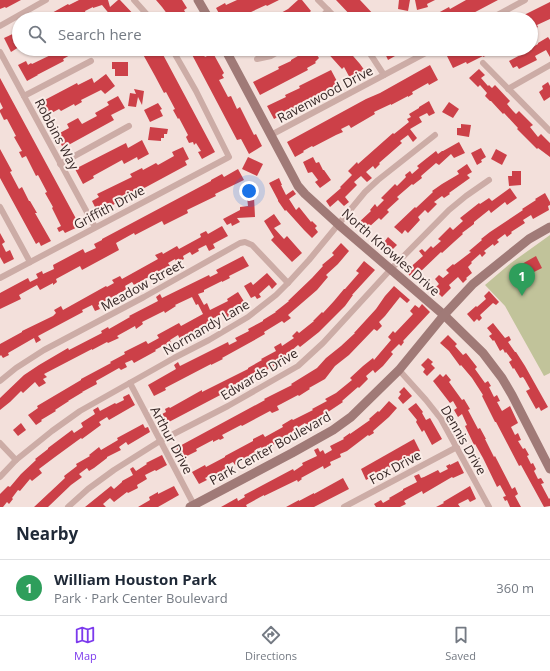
<!DOCTYPE html>
<meta charset="utf-8">
<style>
body{margin:0;font-family:"Open Sans",sans-serif;background:#f6f6f7;color:#1f2937}
.you{position:absolute;left:249px;top:191px;width:14px;height:14px;margin:-10px;border:3px solid #fff;border-radius:50%;background:#1a73e8;box-shadow:0 0 0 6px #1a73e833}
.badge{display:grid;place-items:center;width:26px;height:26px;border-radius:50%;background:#7c3aed;color:#fff;font-size:13px;font-weight:700}
.pin{position:absolute;translate:-50% -33px;filter:drop-shadow(0 1px 2px #0008)}
.pin::after{content:'';position:absolute;top:21px;width:14px;height:12px;background:inherit;clip-path:polygon(0 0,100% 0,50% 100%)}
.list{margin:0;padding:0;list-style:none}
h2{display:flex;justify-content:space-between;align-items:center;height:52px;margin:0;padding:0 16px;font-size:17px}
h2 small{font-size:13px;font-weight:400;color:#747a83}
.list li{display:grid;grid-template-columns:26px 1fr auto;gap:12px;align-items:center;box-sizing:border-box;height:56px;padding:0 16px;border-top:1px solid #e0e1e3}
.list b{display:block;font-size:15px;white-space:nowrap}
.list p{margin:0;font-size:13px;white-space:nowrap;color:#747a83}
.list em{font-size:13px;font-style:normal;color:#747a83}
.icon{flex:none;width:22px;height:22px;fill:none;stroke:currentColor;stroke-width:2;stroke-linecap:round;stroke-linejoin:round}
.map{position:relative;flex:none;width:550px;height:507px;overflow:hidden}
.search{position:absolute;background:#fff;box-shadow:0 1px 3px #0004;left:12px;right:12px;top:12px;height:44px;display:flex;align-items:center;gap:10px;box-sizing:border-box;padding:0 14px;border-radius:22px;color:#747a83;font-size:15px}
.sheet{height:108px;background:#fff}
nav{display:flex;justify-content:space-around;align-items:center;box-sizing:border-box;height:56px;border-top:1px solid #e0e1e3;background:#fff;font-size:11px;color:#747a83}
nav a{display:grid;justify-items:center;gap:2px}
nav .on{color:#7c3aed}
.map>svg:first-child{display:block}
.green{fill:#c1c39a}
.building{fill:#cc4048}
.lines{fill:none;stroke-linecap:round;stroke-linejoin:round}
.street{stroke:#ccaca6;stroke-width:6}
.secondary{stroke:#a07a77;stroke-width:9}
.labels{text-anchor:middle;dominant-baseline:central;stroke-width:4;stroke-linejoin:round;paint-order:stroke}
.street-label{font-size:13px;fill:#372827;stroke:#faece7}
</style>
<div class="map">
<svg width="550" height="507" viewBox="0 0 550 507">
<rect width="100%" height="100%" fill="#f3e0db"/>
<path class="green" d="M550 235V373L544 376 505 306 485 285 511 263Z"/>
<g class="building">
<path d="M0 0H21L6 8 5 7 0 9Z"/>
<path d="M79 0H108L110 7 118 0H120L138 19H121L114 13 111 16 102 5 93 8V7L85 11 86 14 79 17 78 15 71 19H41L68 4 69 5Z"/>
<path d="M156 0H182L187 8 184 10 189 19H171L162 7Z"/>
<path d="M237 0H279L267 6 266 5 238 18 237 17 233 19H222L216 8 225 3 226 5Z"/>
<path d="M298 0H302L311 11 302 19H274L281 16 279 14 288 9Z"/>
<path d="M336 0H360L375 16 379 13 384 19H354Z"/>
<path d="M399 0H410L408 11 398 9Z"/>
<path d="M415 0H435L427 4 428 7 417 10Z"/>
<path d="M466 0H498L462 19H427L449 7 450 9Z"/>
<path d="M550 2V19L537 25 538 27 531 31V19H516Z"/>
<path d="M19 31V47L11 52 4 38Z"/>
<path d="M548 37 550 40V57L546 50 535 56 537 60 519 69 517 66 513 68 509 61 524 53V52L528 49H531V48L538 44V43Z"/>
<path d="M63 49H81L63 59 64 61 37 75H38L27 81 18 65 26 61 28 65 31 63 32 64Z"/>
<path d="M108 49H122L115 56Z"/>
<path d="M140 49H160L215 152 202 159 198 152 201 151 196 143 194 145 193 142 189 143 186 137 188 135 179 118 178 119 173 110 175 109 166 92 164 93 155 76Z"/>
<path d="M189 49H200L205 57 213 53 224 73 222 75 224 78 219 80 228 97 231 96 237 109 240 107 254 135 256 134 262 146 249 154 241 139 237 140Z"/>
<path d="M307 49H313L319 58 315 62 316 63 307 68 308 70 260 95 253 82 279 69 278 67 291 61V60L303 53 302 52Z"/>
<path d="M324 49H347L360 64 365 71 351 80 344 67 342 69Z"/>
<path d="M383 49H400L402 52 388 60Z"/>
<path d="M462 49H487L490 54 483 57V56L467 64 466 62 453 68 447 56Z"/>
<path d="M112 62H128V76H115V69H112Z"/>
<path d="M430 65 438 80 429 85 428 83 412 92 413 94 408 97V96L391 105V104L374 112 375 114 351 128 349 125 341 129 343 132 336 135 313 147 312 146 303 151 304 152 295 157 287 142 366 99 380 93Z"/>
<path d="M479 69 485 75 481 78 488 86 489 85 492 88 495 85 510 101 507 104 513 111 516 114 519 111 533 125 530 127 538 137 541 134 550 143V157L538 148 537 149 517 129 518 128 504 113 503 114 491 101H490L485 96 487 93 480 85 478 87 469 78Z"/>
<path d="M331 70 339 85 329 89 274 119 267 106 286 97 285 95 300 88 299 86Z"/>
<path d="M106 74 115 86 105 94 101 90 81 100 82 102 75 106 74 104 61 111 59 109 46 116 39 103 77 83 78 85 92 78 94 83Z"/>
<path d="M0 78 80 226 65 233 63 230 59 232 57 228 61 226 52 208 53 207 45 193 47 192 38 175 36 176 26 156 22 158 19 152 22 151 14 137 16 136 7 119 4 120 0 112V110L3 108 0 102Z"/>
<path d="M548 82 550 86V97L544 101 539 92 543 89 542 86Z"/>
<path d="M134 89 144 91 142 105 138 97 136 107 128 106 130 93 136 94Z"/>
<path d="M118 96 125 108 111 115 114 120 63 148 56 135 69 128 67 124 78 118 82 124 97 116 95 113 109 105 107 102Z"/>
<path d="M429 101 435 113 429 116 427 113 419 117 422 122 410 129 417 138 413 142 408 135 400 141 402 143 379 163 380 164 375 169 373 166 366 172 372 178 367 182 361 176 354 182 357 185 345 197 349 202 344 206 338 200 330 207 326 201 341 188 340 187 352 175 348 171 357 162 358 164 393 133 394 134 409 122 407 119 411 117 409 114 419 108V107Z"/>
<path d="M449 102 459 109 453 118 442 112Z"/>
<path d="M158 103 162 109 160 110 163 116 150 122 144 110Z"/>
<path d="M461 124 471 125 469 137 457 135V128H461Z"/>
<path d="M150 127 168 129 167 134H164V138H161V141L148 140Z"/>
<path d="M142 140 149 154 138 160 137 157 124 164 122 160 93 176 94 178 83 184 75 169 126 143 128 148Z"/>
<path d="M459 142 465 153 454 158 451 154 439 165 436 163 421 176 422 178 413 185 412 184 397 197 399 199 387 210 389 212 381 220 379 218 369 227 371 229 367 234 357 224 371 211 370 210 375 204 377 207 384 200 381 198 395 184 397 186 406 177 405 175 410 171 412 174 419 168 417 166 427 158 436 151 438 154 442 151H443Z"/>
<path d="M183 147 189 159 185 161 187 165 98 213 92 201 99 197 97 194 132 177 130 174 142 168 143 170 156 163 158 165 174 156 172 152Z"/>
<path d="M481 148 486 157 481 160 482 162 477 165 471 153Z"/>
<path d="M0 149 12 171 10 172 19 189 22 187 29 201H30L37 213H35L51 241 41 246 39 242 36 244 0 178Z"/>
<path d="M496 149 507 155 502 165 491 159Z"/>
<path d="M248 157 263 164 257 176 242 169Z"/>
<path d="M313 157 316 163 319 162 323 170H324L331 180 320 188 315 182 318 180 312 172 308 173 303 162Z"/>
<path d="M467 164 472 172 467 175 470 178 449 193 450 194 444 198 442 196 434 202 437 204 428 213 425 210 418 217 420 220 408 233 405 230 402 234 394 227 415 207 416 208 433 192 432 191 442 184 459 174 457 171Z"/>
<path d="M238 169 244 180 215 194 216 196 187 210 188 213 164 225 162 221 135 235 134 233 116 243 119 250 82 270 80 266 56 279 57 282 53 285V283L40 290 37 285 19 295 21 299 0 309V293L28 278 30 282 38 278 36 274 42 271 43 274 54 269 53 265 83 249 85 253 96 248 94 244 102 240V239L211 181V180L222 174 224 177Z"/>
<path d="M512 171H521V185L509 186 508 176H512Z"/>
<path d="M279 178 282 185H281L286 195 293 190 296 194 289 199 296 210 299 207 311 222 312 221 317 226 315 228 318 232 312 238 304 230 286 210 285 211 278 201V200L269 183Z"/>
<path d="M510 188 517 198 507 205 505 202 491 213 489 210 474 222V224L462 233 463 234 454 242 442 253 441 252 417 275 415 273 410 276 406 271 423 256 419 251 422 249 425 252 431 246 433 248 441 241 438 239 450 227 453 230 463 221 460 218 479 203 480 204 489 198 492 201Z"/>
<path d="M545 193 550 202V205L548 206 549 210 533 219 531 215 523 220 525 223 511 232 512 233 507 237 505 234 497 240 499 242 494 246 493 244 484 251 486 253 482 257 480 254 471 262 472 263 468 267 472 273 466 278 467 279 463 283 458 277 449 285 451 288 442 297 434 289 439 284 435 279 439 275 443 278 449 273 446 270 453 264 454 265 471 252 469 251 482 240 481 239 490 232 523 210 522 209 536 200 535 199Z"/>
<path d="M247 197H254L255 217 237 218 240 222 232 226 231 223 227 225 223 219 240 210V207L248 206Z"/>
<path d="M274 214 281 224 274 228 284 239 287 236 302 253 292 262 271 240 274 237 264 221Z"/>
<path d="M222 226 228 236 213 244 215 248 209 251 206 245 198 249 199 251 192 255 190 252 183 256 184 259 177 263 175 259 168 263 170 266 134 285 132 282 125 286 127 289 98 305 100 309 95 311 92 305 82 310 83 312 38 336 41 340 36 343 34 338 8 353 9 355 3 358 1 355 0 356V344L22 332V331L53 316 56 313 54 310 61 306 63 310 106 286 107 287 114 283 112 280 120 276 122 279 158 259 155 255 162 252 163 254 177 246 179 249 201 237 200 234 206 231 208 234Z"/>
<path d="M0 233 5 242 2 244 6 252 10 250 14 259 4 264 0 257Z"/>
<path d="M388 237 397 245 389 253 381 246Z"/>
<path d="M341 243 349 251 338 264 326 275 328 277 317 290 288 315 291 318 284 323 282 321 264 332 265 334 251 342 222 358 223 359 211 365V364L165 388 166 390 154 396 148 385 176 369 174 365 178 362 180 366 228 342 229 345 237 341 235 338 249 331 248 329 263 321V320L276 312H275L289 301H288L312 278 323 266 322 265 334 255 332 253Z"/>
<path d="M243 256 249 266 229 276 230 278 222 282V281L204 290V292L198 294 204 305 207 303 210 310 228 301 227 299 238 292 245 303 230 312 233 317 228 320 226 316 224 317 222 314 214 318 218 325 210 328 208 324 180 339 178 335 170 340 172 345 167 347 166 344 155 350 156 351 134 363 132 360 125 363 127 367 121 370 119 368 96 381 97 384 82 392H83L68 401H69L55 410 56 411 41 420 42 421 36 425 28 415 38 408 37 406 81 380V379L111 363 110 362 125 354 124 352 146 341 148 344 159 338 157 335 179 323 181 326 203 314 198 304 196 305 192 297 175 305 176 306 165 313 164 311 142 322 143 324 136 329 135 326 117 336 119 338 108 343 107 342 92 350V349L44 374 47 377 43 379 46 383 39 387 35 382 23 393 21 391 10 402 0 410V398L24 375 39 365 68 348 69 350 102 333 101 331 108 327 109 329 130 317 129 316 158 301 156 297 160 294 162 298 209 275 210 277 218 273 216 270Z"/>
<path d="M536 256 542 268 528 275 526 272 524 273 520 265Z"/>
<path d="M364 261 375 270 352 295H353L345 306 319 332 300 347 298 345 291 351 292 354 285 358 284 356 276 360 278 364 264 371V372L167 423 162 414 166 412 165 409 169 407 170 408 202 390V392L248 369V368L262 360 261 359 276 351 274 347 281 343 282 346 294 338 292 336 297 331 299 333 314 321H313L322 312 323 313 334 301 344 289H345L359 273 356 271Z"/>
<path d="M267 273 277 284 272 289 269 285 259 294 261 297 257 299 255 296 251 298 244 286 251 282 253 285Z"/>
<path d="M394 286 410 300 407 303 400 297 385 316 379 322 382 326 377 331 374 329 349 355 335 366 325 379 309 388 310 389 299 396 298 395 281 404 277 406 279 410 272 413 270 411 242 426 241 425 222 435 224 438 220 440 219 439 213 442V440L196 449 197 451 185 457 181 450 178 452 176 448 265 400 264 399 292 385 291 384 317 368 326 358 341 346 355 333H354L376 309 385 296Z"/>
<path d="M489 291 499 302 496 305 493 303 480 315 482 318 479 321 477 319 474 322 467 314 476 306 477 307 486 299 484 296Z"/>
<path d="M422 304 430 312 403 341 404 342 401 346 399 344 391 352 393 354 383 366 375 373 373 370 366 376 368 379 359 388 358 387 342 401 343 402 328 412V413L314 421V422L307 426 305 423 297 428 299 432 263 450 261 447 254 451 256 454 235 465 233 462 225 466 227 469 216 475 215 473 205 478 207 480 199 484 192 472 205 465 206 467 225 457V456L253 441V439L263 434 265 437 283 427 282 425 292 419 293 420 313 410 312 409 327 401 325 399 336 393 352 380 350 378 363 366 373 358 374 360 391 340 388 337 393 331 395 333 413 314 410 311 415 305 419 308Z"/>
<path d="M493 323 505 338 509 336 511 340 508 342 515 352H516L525 366 548 407 541 411 539 407 536 409 526 391 530 389 525 380 523 377 520 378 514 368 513 369 509 362 512 360 506 352 505 353 503 349 500 351 494 340 493 341 489 336 492 334 487 328Z"/>
<path d="M448 335 457 344 455 346 463 355 466 353 477 367 475 369 485 383 488 381 491 386 489 387 494 397 497 395 500 401 497 402 502 411 510 406 518 423 511 427 515 435 518 433 521 440 518 441 523 449 525 448 529 455 527 456 531 464 533 463 536 469 534 471 538 479 541 478 544 483 541 484 549 499 550 498V506L544 507 521 465 519 466 496 422H495L482 396 483 395 472 378 461 365 460 366 449 351 440 343Z"/>
<path d="M428 358 433 362 431 364 435 368 427 376 423 372 425 369 421 365Z"/>
<path d="M440 374 443 377 446 374 451 380 449 382 462 400 464 399 470 409 468 410 478 429 480 428 486 439H485L494 457 495 456 512 489 515 487 518 494 515 496 521 507H510L507 500 505 501 503 497 506 496 500 485 497 487 483 458 475 444 474 445 465 426 467 425 462 414 458 417 454 410 457 408 453 401 450 403 433 381Z"/>
<path d="M404 387 412 396 403 404 398 398 401 394 399 392Z"/>
<path d="M129 394 135 405 109 420 107 417 99 422 101 425 82 439 81 438 55 457 39 469 42 473 32 481 30 479 20 491 18 490 12 498 13 499 9 504 7 502 3 507H0V494L8 486 10 487 21 474 36 460 35 459 48 449V448L72 430 74 433 83 427 81 423 95 414 93 410 98 407 100 411 115 403 116 404 124 400 123 397Z"/>
<path d="M389 401 397 408 389 417 373 431 374 433 369 436 368 435 347 451 340 454 341 457 330 462 331 465 324 469 323 466 301 478 302 479 298 482 297 480 264 496V495L246 505 247 507H221L237 498 238 501 245 497 244 495 293 469 294 471 303 465 302 463 317 456 314 450 318 448 320 452 323 450 325 454 332 450 330 446 344 439 343 438 350 433V434L370 420 369 419 378 411 379 412Z"/>
<path d="M416 403 423 412 422 413 426 420 430 418 442 439 432 445 424 430 422 432 416 422 417 420 408 409Z"/>
<path d="M21 423 26 430 18 436 13 430Z"/>
<path d="M143 424 145 428 148 427 150 432 128 445 126 442 119 447 121 450 107 457V458L94 468 89 471 87 468 79 474 82 477 71 485 48 507H34L65 478 64 476 77 466 76 464 90 456 89 455 99 447 101 450 118 440 117 438Z"/>
<path d="M414 439 420 451 366 480 361 469Z"/>
<path d="M162 455 167 465 156 471 155 470 145 475 147 479 137 485 138 488 128 493 127 492 114 502 110 498 103 504 106 507H85L111 486 114 489 122 482V481L133 475 130 469 133 467 136 471 147 464 146 463Z"/>
<path d="M458 461 464 473 453 478 452 477 423 494 422 491 404 501 406 504 400 507H376L374 504 381 500 383 503 390 499 389 498 403 490V489L417 482 414 476 419 474 421 478 424 477 438 470 440 473 448 469 446 466 450 464V465Z"/>
<path d="M343 478 349 489 314 507H286L299 500V501L314 493V494Z"/>
<path d="M174 486 179 495 158 507H138L150 500 149 497 158 492V494Z"/>
<path d="M470 486 476 499 470 502 468 499 458 504 460 507H436L444 503 443 502Z"/>
</g>
<g class="lines">
<g class="street">
<path d="M134 0 151 19"/>
<path d="M318 0 337 19"/>
<path d="M320 19 328 10"/>
<path d="M490 19 525 0"/>
<path d="M0 26 46 0"/>
<path d="M367 49 384 75"/>
<path d="M0 52 95 227"/>
<path d="M257 59 271 56 283 49"/>
<path d="M483 63 550 131"/>
<path d="M508 89 550 65"/>
<path d="M24 96 91 61"/>
<path d="M271 135 433 49"/>
<path d="M60 164 129 126"/>
<path d="M0 207 30 262"/>
<path d="M0 278 229 157 196 91 172 49"/>
<path d="M399 370 426 400 441 419 489 507"/>
<path d="M0 381 16 368 44 350 144 297 240 243 245 242 252 245 288 283"/>
<path d="M130 383 195 507"/>
<path d="M0 443 16 460"/>
<path d="M0 477 16 460 52 431 80 411 174 358 209 340 248 317 276 295 288 283 309 260 365 192 378 180 435 135"/>
<path d="M68 507 88 489 114 470 160 441 228 406 298 366 323 343 391 269 449 210 466 196 489 180"/>
<path d="M344 507 457 447"/>
</g>
<g class="secondary">
<path d="M198 0 209 19"/>
<path d="M225 49 298 186 305 194 339 225 444 315 483 353 502 378 512 395 550 469"/>
<path d="M190 507 292 453 333 430 351 417 399 370 444 315 473 284 529 239 550 227"/>
</g>
</g>
<g class="labels">
<g class="street-label">
<text transform="translate(325 94) rotate(-28)">Ravenwood Drive</text>
<text transform="translate(57 134) rotate(62)">Robbins Way</text>
<text transform="translate(109 207) rotate(-28)">Griffith Drive</text>
<text transform="translate(391 252) rotate(41)">North Knowles Drive</text>
<text transform="translate(142 285) rotate(-29)">Meadow Street</text>
<text transform="translate(206 327) rotate(-30)">Normandy Lane</text>
<text transform="translate(259 374) rotate(-31)">Edwards Drive</text>
<text transform="translate(172 440) rotate(62)">Arthur Drive</text>
<text transform="translate(464 440) rotate(60)">Dennis Drive</text>
<text transform="translate(270 448) rotate(-29)">Park Center Boulevard</text>
<text transform="translate(395 467) rotate(-28)">Fox Drive</text>
</g>
</g>
</svg>
<div class="you"></div>
<div class="pin badge" style="left:522px;top:296px;background:#2e9e5b">1</div>
<div class="search"><svg class="icon" aria-label="search" viewBox="0 0 24 24"><circle cx="10" cy="10" r="6"/><path d="M15 15l6 6"/></svg>Search here</div>
</div>
<section class="sheet">
<h2>Nearby<small></small></h2>
<ul class="list">
<li><span class="badge" style="background:#2e9e5b">1</span><div><b>William Houston Park</b><p>Park · Park Center Boulevard</p></div><em>360 m</em></li>
</ul>
</section>
<nav>
<a class="on"><svg class="icon" aria-label="map" viewBox="0 0 24 24"><path d="M3 6l6-2 6 2 6-2v14l-6 2-6-2-6 2zM9 4v14M15 6v14"/></svg>Map</a>
<a><svg class="icon" aria-label="directions" viewBox="0 0 24 24"><path d="M12 3l9 9-9 9-9-9zM9 14v-3h6M13 9l2 2-2 2"/></svg>Directions</a>
<a><svg class="icon" aria-label="saved" viewBox="0 0 24 24"><path d="M7 4h10v16l-5-4-5 4z"/></svg>Saved</a>
</nav>
